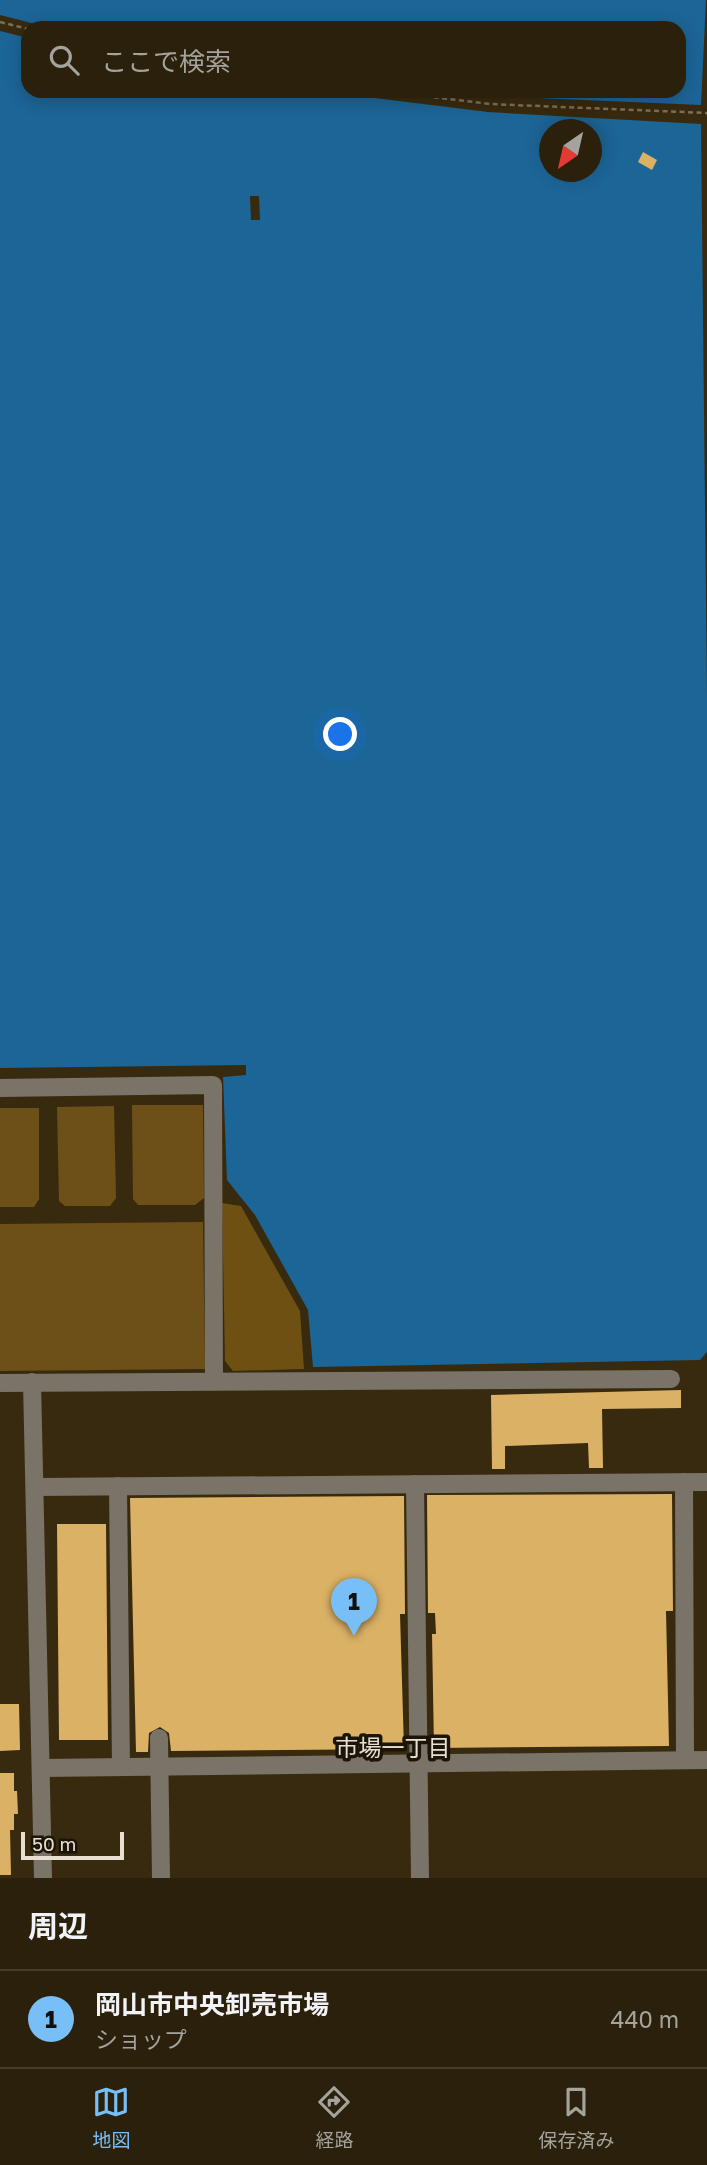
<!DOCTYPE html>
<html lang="ja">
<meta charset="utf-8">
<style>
body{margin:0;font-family:"Golos Text","Noto Sans JP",sans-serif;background:#362d19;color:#f1f3f6}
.compass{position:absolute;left:539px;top:119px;width:63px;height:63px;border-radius:50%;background:#2a200b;box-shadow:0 4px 18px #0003;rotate:214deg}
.scale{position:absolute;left:21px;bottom:18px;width:103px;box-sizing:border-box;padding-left:7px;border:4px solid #e9dfd0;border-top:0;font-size:19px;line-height:24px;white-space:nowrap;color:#e9dfd0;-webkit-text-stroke:5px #1a1409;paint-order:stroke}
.you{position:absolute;left:341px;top:735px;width:24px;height:24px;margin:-18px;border:5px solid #fff;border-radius:50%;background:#1a73e8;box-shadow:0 0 0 10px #1a73e833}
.badge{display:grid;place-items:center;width:46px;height:46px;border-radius:50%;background:#78bff7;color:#111;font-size:23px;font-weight:700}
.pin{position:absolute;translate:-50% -58px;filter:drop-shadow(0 2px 4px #0008)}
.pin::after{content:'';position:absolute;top:37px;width:24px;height:21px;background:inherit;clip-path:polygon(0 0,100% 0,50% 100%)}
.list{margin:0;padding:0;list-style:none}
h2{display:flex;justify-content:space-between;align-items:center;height:91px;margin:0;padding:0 28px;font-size:30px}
h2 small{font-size:23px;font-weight:400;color:#a5a39d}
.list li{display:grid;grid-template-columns:46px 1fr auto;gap:21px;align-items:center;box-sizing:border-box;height:98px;padding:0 28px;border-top:2px solid #463e2c}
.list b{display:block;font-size:26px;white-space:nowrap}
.list p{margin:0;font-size:23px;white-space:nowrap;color:#a5a39d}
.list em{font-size:23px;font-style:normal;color:#a5a39d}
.icon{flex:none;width:38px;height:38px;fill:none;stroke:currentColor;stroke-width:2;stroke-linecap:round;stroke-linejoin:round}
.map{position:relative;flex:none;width:707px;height:1878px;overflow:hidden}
.search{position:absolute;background:#2a200b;box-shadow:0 4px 18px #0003;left:21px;right:21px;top:21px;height:77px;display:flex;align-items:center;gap:18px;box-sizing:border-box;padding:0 24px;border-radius:21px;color:#a5a39d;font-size:26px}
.sheet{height:189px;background:#2a200b}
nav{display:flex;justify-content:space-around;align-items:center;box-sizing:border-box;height:98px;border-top:2px solid #463e2c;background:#2a200b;font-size:19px;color:#a5a39d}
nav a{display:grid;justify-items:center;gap:4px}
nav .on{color:#78bff7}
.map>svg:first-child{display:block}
.green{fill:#6d5017}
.forest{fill:#6d5012}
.water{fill:#1c6597;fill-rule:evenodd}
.building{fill:#dbb165}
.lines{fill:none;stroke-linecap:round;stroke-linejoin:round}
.path{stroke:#7c7059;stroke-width:2.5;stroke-dasharray:5 3.5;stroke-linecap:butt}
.minor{stroke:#7a7367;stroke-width:18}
.labels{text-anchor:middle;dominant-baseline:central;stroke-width:7;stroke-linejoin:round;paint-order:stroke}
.neighbourhood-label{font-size:23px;fill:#e9dfd0;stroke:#1a1409}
</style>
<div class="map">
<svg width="707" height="1878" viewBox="0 0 707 1878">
<rect width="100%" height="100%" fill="#382a0f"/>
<g class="green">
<path d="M132 1105H203L204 1198 195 1205H138L133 1199Z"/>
<path d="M114 1106 116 1198 110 1206H65L59 1201 57 1107Z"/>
<path d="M0 1108H39V1199L34 1207H0Z"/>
<path d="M203 1222 205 1369 0 1371V1224Z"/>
</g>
<path class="forest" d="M222 1203 241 1206 300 1311 304 1369 233 1371 225 1361Z"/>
<g class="water">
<path d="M0 0H706L701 105 488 96 444 91H679V28H51L0 15Z"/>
<path d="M0 31 28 38V91H318L488 112 701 124 707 696V1352L700 1360 313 1367 308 1310 255 1215 227 1180 223 1077 246 1075V1065L0 1068ZM550 130H592V172H550ZM250 196H259L260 220H251Z"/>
</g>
<g class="building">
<path d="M643 152 657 160 652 170 638 162Z"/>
<path d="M681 1390V1408L602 1409 603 1468H589L588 1443 505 1446V1469H492L491 1395Z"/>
<path d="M672 1494 673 1611H666L669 1746 434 1748 432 1634H436L435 1613H428L427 1495Z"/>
<path d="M404 1496 405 1614H400L404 1749 171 1751 169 1733 160 1727 149 1733 148 1752H136L130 1498Z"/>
<path d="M57 1524H106L108 1740H59Z"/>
<path d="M0 1704H19L20 1750 0 1751Z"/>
<path d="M0 1773H14V1791H17L18 1814H14V1830H10L11 1875H0Z"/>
</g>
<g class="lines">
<g class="path">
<path d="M0 22 28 29"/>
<path d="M383 91 490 104 707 113"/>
</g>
<g class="minor">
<path d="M0 1088 213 1085 214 1380"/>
<path d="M32 1382 43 1878"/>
<path d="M0 1383 671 1379"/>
<path d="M684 1482 685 1760"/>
<path d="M415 1484 420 1878"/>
<path d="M118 1486 121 1767"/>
<path d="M36 1487 707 1482"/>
<path d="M159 1738 161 1878"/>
<path d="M42 1768 707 1760"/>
</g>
</g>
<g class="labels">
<g class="neighbourhood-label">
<text x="393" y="1747">市場一丁目</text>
</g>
</g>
</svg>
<svg class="compass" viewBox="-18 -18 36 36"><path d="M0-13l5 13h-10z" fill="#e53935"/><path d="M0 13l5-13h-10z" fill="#a5a39d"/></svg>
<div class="scale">50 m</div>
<div class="you"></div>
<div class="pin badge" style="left:354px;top:1636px">1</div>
<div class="search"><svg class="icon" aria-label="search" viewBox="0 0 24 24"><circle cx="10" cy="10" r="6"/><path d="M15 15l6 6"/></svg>ここで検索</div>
</div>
<section class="sheet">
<h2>周辺<small></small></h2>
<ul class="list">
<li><span class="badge">1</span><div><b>岡山市中央卸売市場</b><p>ショップ</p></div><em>440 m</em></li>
</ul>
</section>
<nav>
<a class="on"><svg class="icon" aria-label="map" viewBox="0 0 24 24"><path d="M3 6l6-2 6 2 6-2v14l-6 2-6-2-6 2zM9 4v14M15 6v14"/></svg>地図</a>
<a><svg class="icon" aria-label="directions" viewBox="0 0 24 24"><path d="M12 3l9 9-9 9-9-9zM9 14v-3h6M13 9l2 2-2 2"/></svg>経路</a>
<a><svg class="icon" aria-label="saved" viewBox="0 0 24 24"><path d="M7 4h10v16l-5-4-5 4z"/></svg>保存済み</a>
</nav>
